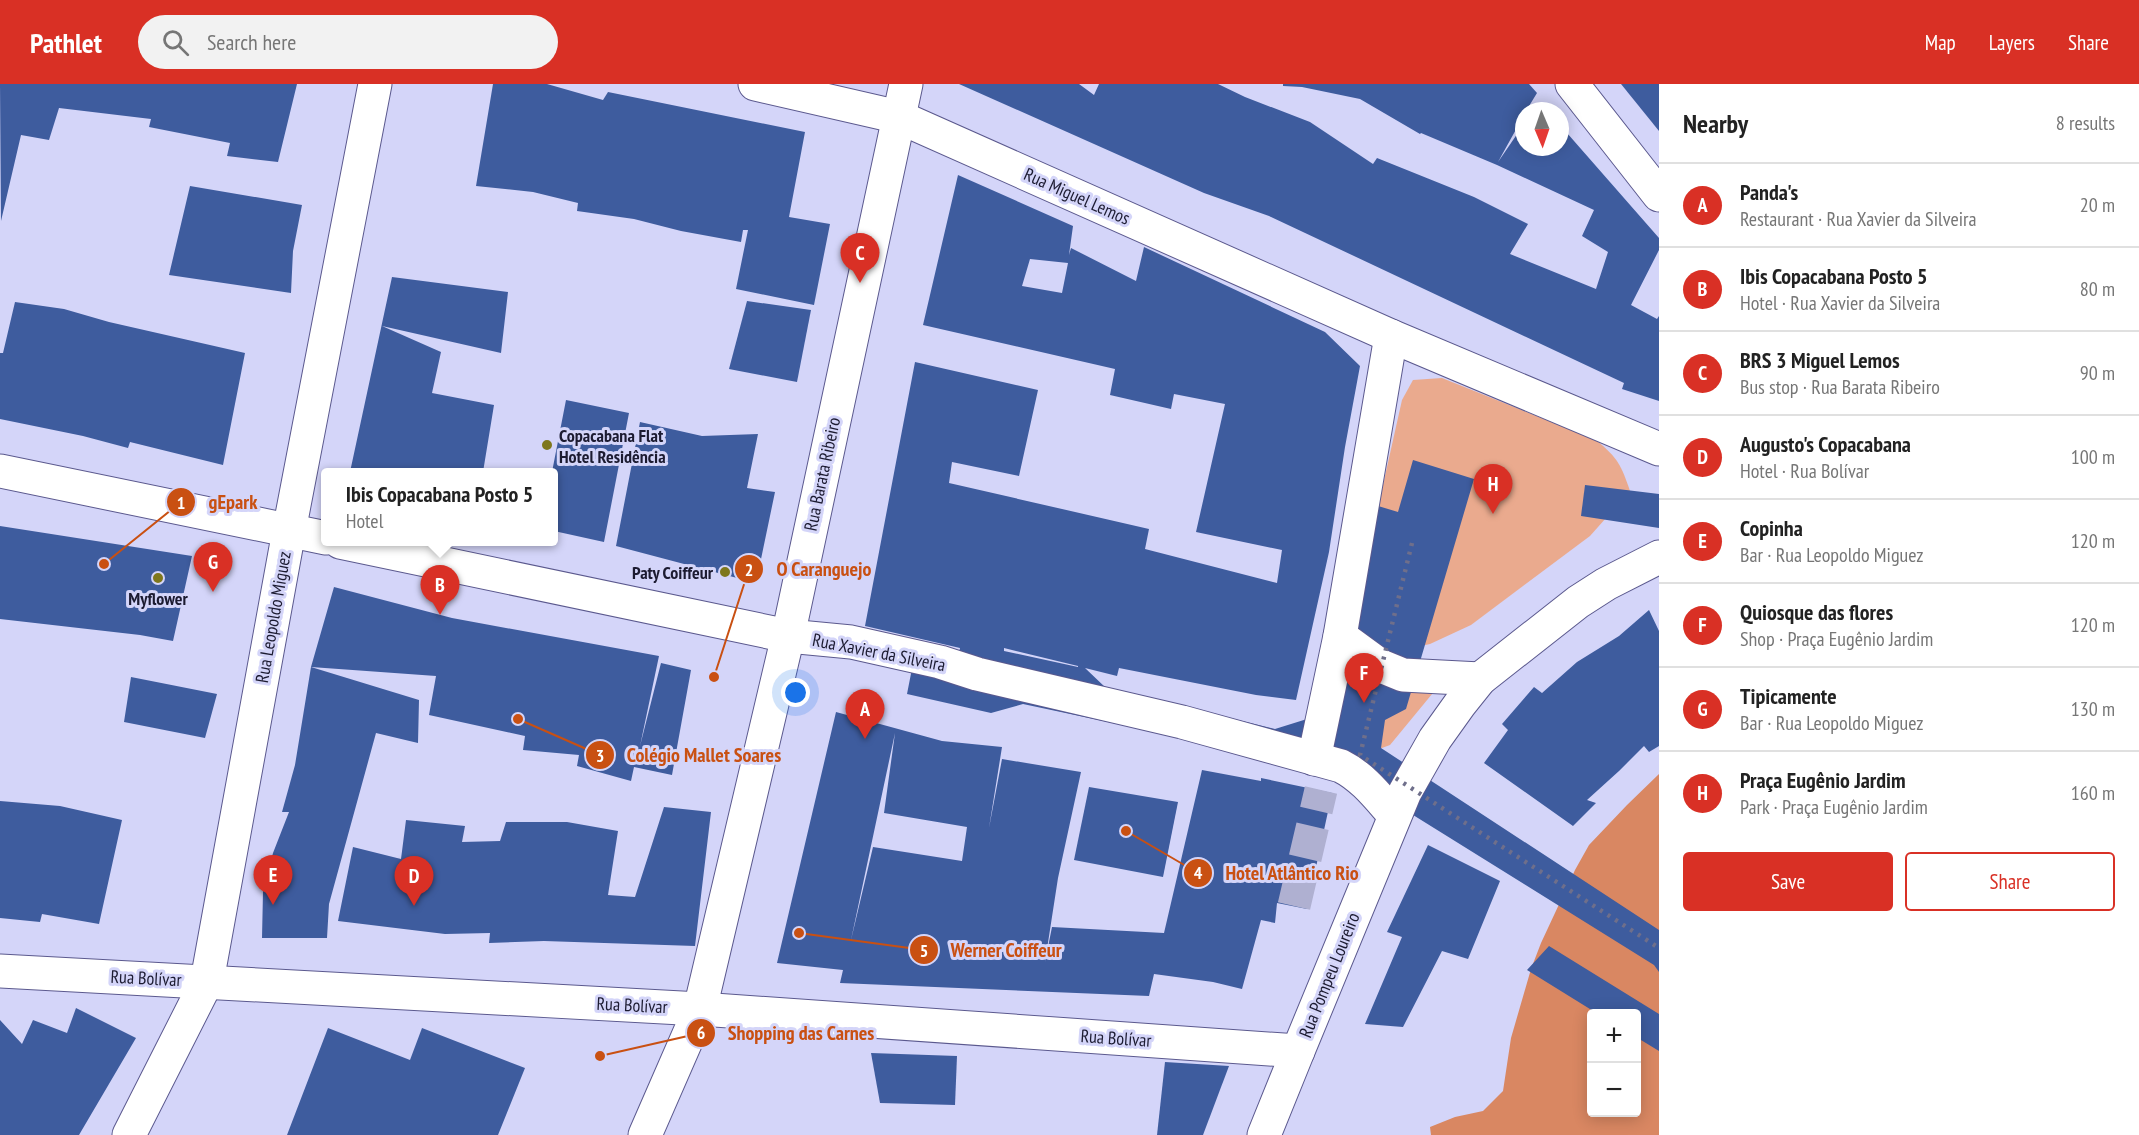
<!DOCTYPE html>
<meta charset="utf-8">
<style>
body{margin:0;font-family:"PT Sans Narrow",sans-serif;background:#f2f2f2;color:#222}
.controls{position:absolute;right:18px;bottom:18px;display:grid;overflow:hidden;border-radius:6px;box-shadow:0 3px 15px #0003}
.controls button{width:54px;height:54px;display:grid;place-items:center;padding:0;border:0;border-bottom:2px solid #e0e0e0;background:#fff;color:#222;font:30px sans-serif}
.compass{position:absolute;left:1515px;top:18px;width:54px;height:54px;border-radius:50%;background:#fff;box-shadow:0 3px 15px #0003;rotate:178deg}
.you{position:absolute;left:796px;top:609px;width:21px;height:21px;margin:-15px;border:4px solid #fff;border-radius:50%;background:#1a73e8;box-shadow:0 0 0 9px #1a73e833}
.badge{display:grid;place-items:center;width:39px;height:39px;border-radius:50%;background:#d93025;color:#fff;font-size:20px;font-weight:700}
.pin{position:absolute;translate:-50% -50px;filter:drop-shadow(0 2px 3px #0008)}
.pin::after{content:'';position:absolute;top:32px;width:21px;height:18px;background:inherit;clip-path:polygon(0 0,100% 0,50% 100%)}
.popup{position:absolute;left:321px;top:384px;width:237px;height:78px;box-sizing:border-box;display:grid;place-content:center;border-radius:6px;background:#fff;filter:drop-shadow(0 2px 4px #0005);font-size:20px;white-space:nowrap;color:#767676}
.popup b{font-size:22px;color:#222}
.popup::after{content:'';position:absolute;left:50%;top:100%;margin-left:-12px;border:12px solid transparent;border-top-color:#fff}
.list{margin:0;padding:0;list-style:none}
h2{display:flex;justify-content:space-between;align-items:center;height:78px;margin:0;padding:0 24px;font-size:26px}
h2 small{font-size:20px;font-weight:400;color:#767676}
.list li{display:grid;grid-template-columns:39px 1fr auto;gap:18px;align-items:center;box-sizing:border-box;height:84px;padding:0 24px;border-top:2px solid #e0e0e0}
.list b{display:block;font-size:22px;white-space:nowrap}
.list p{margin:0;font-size:20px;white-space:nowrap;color:#767676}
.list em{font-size:20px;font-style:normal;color:#767676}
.actions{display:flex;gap:12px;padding:18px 24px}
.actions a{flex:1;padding:14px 0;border:2px solid #d93025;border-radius:6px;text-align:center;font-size:21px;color:#d93025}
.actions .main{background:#d93025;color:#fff}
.icon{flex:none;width:33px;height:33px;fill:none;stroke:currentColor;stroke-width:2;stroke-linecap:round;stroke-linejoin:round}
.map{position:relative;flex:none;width:1659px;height:1051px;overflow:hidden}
header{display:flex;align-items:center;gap:36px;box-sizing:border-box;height:84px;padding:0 30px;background:#d93025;color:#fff}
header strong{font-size:28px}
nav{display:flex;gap:33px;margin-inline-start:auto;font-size:21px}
.search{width:420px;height:54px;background:#f2f2f2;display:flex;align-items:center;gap:15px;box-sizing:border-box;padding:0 21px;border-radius:33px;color:#767676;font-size:22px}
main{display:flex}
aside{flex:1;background:#fff}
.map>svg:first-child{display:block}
.green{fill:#eaaa8e}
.forest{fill:#d98762;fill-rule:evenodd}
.building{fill:#3e5c9e;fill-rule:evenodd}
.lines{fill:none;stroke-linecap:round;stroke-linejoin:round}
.minor-tunnel{stroke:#afb0d1;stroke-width:33;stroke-dasharray:33 16;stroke-linecap:butt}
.minor-casing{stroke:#5b598e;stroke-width:35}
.major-casing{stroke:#5b598e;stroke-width:35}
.minor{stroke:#fff;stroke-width:33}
.major{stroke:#fff;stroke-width:33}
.rail{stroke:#6f6f8b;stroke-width:4.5;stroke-dasharray:3 6;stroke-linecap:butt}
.poi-dot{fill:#7e771c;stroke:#d4d5f9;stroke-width:2}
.labels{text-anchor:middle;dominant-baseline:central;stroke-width:6;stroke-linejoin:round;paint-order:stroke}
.street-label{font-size:18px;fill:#1c1b31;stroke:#d4d5f9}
.poi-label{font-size:18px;font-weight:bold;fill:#1c1b31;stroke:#d4d5f9;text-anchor:start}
.leader{fill:none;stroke:#c95012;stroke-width:2}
.callout-dot{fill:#c95012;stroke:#d4d5f9;stroke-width:2}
.mark-label{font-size:18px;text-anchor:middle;font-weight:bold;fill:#fff}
.callout-label{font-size:20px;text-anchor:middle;font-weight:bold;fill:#c95012;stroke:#d4d5f9;stroke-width:6;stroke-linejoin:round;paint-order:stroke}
</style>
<header>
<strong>Pathlet</strong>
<div class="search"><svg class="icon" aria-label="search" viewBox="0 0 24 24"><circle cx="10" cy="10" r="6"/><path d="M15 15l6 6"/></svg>Search here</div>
<nav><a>Map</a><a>Layers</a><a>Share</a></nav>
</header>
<main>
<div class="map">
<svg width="1659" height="1051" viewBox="0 0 1659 1051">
<rect width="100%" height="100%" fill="#d4d5f9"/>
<g class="green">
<path d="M1442 294 1596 356C1618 374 1621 381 1630 407L1590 452 1471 541 1430 560 1416 563 1355 526 1402 316 1413 296Z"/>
<path d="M1349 584 1437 604 1390 661 1371 668Z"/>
</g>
<path class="forest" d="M1659 690V1051H1431L1430 1043 1455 1033 1483 1027 1503 1007 1511 954 1531 885 1541 859 1575 786 1589 761 1627 721ZM1592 930H1636V1028H1592Z"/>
<g class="building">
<path d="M0 0H297L278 78 227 72 230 59 149 43 151 35 59 24 49 56 21 51 1 137Z"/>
<path d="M493 0H547L603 16 608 8 805 48 789 133 830 140 814 221 736 205 748 146H743L741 158 681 147 634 135 577 127 578 119 533 108 476 102Z"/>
<path d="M959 0H1079L1094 11 1099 0H1218L1245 13 1310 38 1373 80 1377 74 1474 113 1528 140 1510 170 1596 205 1608 168 1582 152 1594 126 1497 81 1421 49 1420 50 1360 15 1302 3 1283 2V0H1529L1537 9 1526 27H1524V31L1498 78 1524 40V63H1560V41L1659 154V166L1631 221 1657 235 1659 232V317L1622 305 1624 299 1269 132 1204 109Z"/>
<path d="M1621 0H1659V47Z"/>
<path d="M958 91 1073 142 1069 171 1071 164 1136 197 1144 163 1325 248 1360 282 1345 363 1329 468 1296 616 1256 611 1119 584 1117 592 1085 584 1106 604 1275 645 1307 635 1355 415 1398 428 1413 376 1474 395 1406 625 1385 636 1381 664 1659 846V888L1654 881 1344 688 1023 620 991 629 907 610 917 559 959 569 960 564 865 542 915 278 1038 306 1019 392 952 378 949 399 1149 445 1145 465 1277 499 1282 466 1196 448 1225 320 1174 310 1171 325 1110 311 1115 285 923 241ZM1030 175 1068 179 1062 209 1022 202ZM1004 564 1078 582V583L1004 567Z"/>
<path d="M190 102 302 121 293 167 291 209 169 191Z"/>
<path d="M392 193 508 208 501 269 382 242 441 268 432 309 494 321 483 388H350Z"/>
<path d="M747 217 811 226 797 298 729 285Z"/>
<path d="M15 218 64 225 109 238 245 269 223 381 130 358 128 364 83 352 0 335V269H3Z"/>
<path d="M566 316 629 329 604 458 554 447V388H552Z"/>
<path d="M640 338 702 352 758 350 747 404 775 408 756 499 616 462Z"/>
<path d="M1585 401 1659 410V444L1581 432Z"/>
<path d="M0 442 192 472 173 557 140 551 0 535Z"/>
<path d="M334 503 452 534 659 572 640 662 661 579 691 586 672 691 634 683 631 697 577 682 579 671 523 666 525 652 429 631 436 592 311 583Z"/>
<path d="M1649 526 1659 547V662L1649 668 1644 662 1619 687 1587 716 1596 719 1573 742 1484 679 1508 646 1502 640 1534 603 1542 609 1577 578 1619 552Z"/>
<path d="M311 583 419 616 418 659 376 649 329 820 327 854H262L263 808 273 769 289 728H282L295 681Z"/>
<path d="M131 593 217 610 205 654 124 638Z"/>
<path d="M836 628 942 657 1002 663 989 744 1002 675 1081 688 1058 794 1045 878 1052 843 1164 849 1202 686 1261 697V694L1332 709 1307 825 1277 819 1275 839 1261 836 1242 905 1213 898 1154 890 1149 912 840 899 843 886 777 879ZM895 649 884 729 967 743 962 777 873 763 851 856Z"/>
<path d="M1089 703 1178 718 1163 793 1074 776Z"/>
<path d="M0 717 60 722 122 736 99 840 42 830 40 838 0 834Z"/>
<path d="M664 723 711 728 695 862 544 857 489 859 490 849 445 850 338 837 353 763 401 775 406 736 465 742 462 758 500 757 506 738H567L618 747 608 811 635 813Z"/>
<path d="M1428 761 1500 797 1468 875 1442 867 1403 943 1365 940 1402 853 1387 848Z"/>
<path d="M1549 862 1659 930V967L1636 953V930H1598L1527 886Z"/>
<path d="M76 924 136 954 79 1051H0V936L22 960 33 936 67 949Z"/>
<path d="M328 944 410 976 422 944 525 984 498 1051H287Z"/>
<path d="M871 969 957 972 955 1021 880 1019Z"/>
<path d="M1165 978 1229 982 1203 1051H1157Z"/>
</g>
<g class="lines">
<path class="minor-tunnel" d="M1294 822 1321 706"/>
<defs>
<g id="minor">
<path d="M1572 0 1659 111"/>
<path d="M0 387 326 454"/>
<path d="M340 458 788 552 851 558 940 578 977 590 1182 638 1341 682C1363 693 1378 713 1394 731"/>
<path d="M1340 552 1381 582 1403 591 1480 595"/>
<path d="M1314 675 1340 552 1391 252"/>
<path d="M129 1051 207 897 289 447 375 0"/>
<path d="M1264 1051 1298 967"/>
</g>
<g id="major">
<path d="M755 0 899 33 1391 252 1659 365"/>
<path d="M0 887 700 925 1298 967 1405 708 1435 655 1460 620 1480 595 1578 518 1606 500 1659 473"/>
<path d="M645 1051 700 925 788 552 906 0"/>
</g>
</defs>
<use href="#minor" class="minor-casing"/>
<use href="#major" class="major-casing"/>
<use href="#minor" class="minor"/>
<use href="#major" class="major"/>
<path class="rail" d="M1412 459 1360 671 1659 864"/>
</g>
<g class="poi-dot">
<circle cx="547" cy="361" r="6"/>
<circle cx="725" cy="488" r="6"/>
<circle cx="158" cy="494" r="6"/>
</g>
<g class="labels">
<g class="street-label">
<text transform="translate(1077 112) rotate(24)">Rua Miguel Lemos</text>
<text transform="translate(822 390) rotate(-78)">Rua Barata Ribeiro</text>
<text transform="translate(273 533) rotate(-80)">Rua Leopoldo Miguez</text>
<text transform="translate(879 568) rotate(11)">Rua Xavier da Silveira</text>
<text transform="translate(1329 891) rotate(-68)">Rua Pompeu Loureiro</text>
<text transform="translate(146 894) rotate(3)">Rua Bolívar</text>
<text transform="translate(632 921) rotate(3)">Rua Bolívar</text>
<text transform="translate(1116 954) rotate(4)">Rua Bolívar</text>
</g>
<g class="poi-label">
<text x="559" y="351">Copacabana Flat<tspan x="559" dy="21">Hotel Residência</tspan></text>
<text x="713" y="488" text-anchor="end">Paty Coiffeur</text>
<text x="158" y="514" text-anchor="middle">Myflower</text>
</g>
</g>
<path class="leader" d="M104 480L181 418M714 593L749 485M518 635L600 671M1126 747L1198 789M799 849L924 866M600 972L701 949"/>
<g class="callout-dot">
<circle cx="104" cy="480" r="6"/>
<circle cx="714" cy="593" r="6"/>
<circle cx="518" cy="635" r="6"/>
<circle cx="1126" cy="747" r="6"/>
<circle cx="799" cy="849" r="6"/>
<circle cx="600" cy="972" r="6"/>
<circle cx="181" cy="418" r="15"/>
<circle cx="749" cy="485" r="15"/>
<circle cx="600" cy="671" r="15"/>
<circle cx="1198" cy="789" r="15"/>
<circle cx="924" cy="866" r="15"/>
<circle cx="701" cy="949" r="15"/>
</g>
<g class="mark-label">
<text x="181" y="425">1</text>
<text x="749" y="492">2</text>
<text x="600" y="678">3</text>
<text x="1198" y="795">4</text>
<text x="924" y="873">5</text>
<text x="701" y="955">6</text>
</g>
<g class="callout-label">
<text x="233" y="425">gEpark</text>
<text x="824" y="492">O Caranguejo</text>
<text x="704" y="678">Colégio Mallet Soares</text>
<text x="1292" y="796">Hotel Atlântico Rio</text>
<text x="1006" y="873">Werner Coiffeur</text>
<text x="801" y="956">Shopping das Carnes</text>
</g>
</svg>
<div class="controls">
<button>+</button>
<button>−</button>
</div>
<svg class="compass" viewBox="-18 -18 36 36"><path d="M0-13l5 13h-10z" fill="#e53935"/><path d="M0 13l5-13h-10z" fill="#767676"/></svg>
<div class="you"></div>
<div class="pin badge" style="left:865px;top:655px">A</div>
<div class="pin badge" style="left:440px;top:531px">B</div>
<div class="popup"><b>Ibis Copacabana Posto 5</b>Hotel</div>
<div class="pin badge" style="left:860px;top:199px">C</div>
<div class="pin badge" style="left:414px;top:822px">D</div>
<div class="pin badge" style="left:273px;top:821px">E</div>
<div class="pin badge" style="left:1364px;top:619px">F</div>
<div class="pin badge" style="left:213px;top:508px">G</div>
<div class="pin badge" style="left:1493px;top:430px">H</div>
</div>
<aside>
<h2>Nearby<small>8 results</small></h2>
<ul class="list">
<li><span class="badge">A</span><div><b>Panda's</b><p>Restaurant · Rua Xavier da Silveira</p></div><em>20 m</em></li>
<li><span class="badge">B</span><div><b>Ibis Copacabana Posto 5</b><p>Hotel · Rua Xavier da Silveira</p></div><em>80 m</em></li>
<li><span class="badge">C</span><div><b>BRS 3 Miguel Lemos</b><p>Bus stop · Rua Barata Ribeiro</p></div><em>90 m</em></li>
<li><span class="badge">D</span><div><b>Augusto's Copacabana</b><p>Hotel · Rua Bolívar</p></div><em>100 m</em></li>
<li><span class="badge">E</span><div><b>Copinha</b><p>Bar · Rua Leopoldo Miguez</p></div><em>120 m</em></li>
<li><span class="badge">F</span><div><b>Quiosque das flores</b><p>Shop · Praça Eugênio Jardim</p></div><em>120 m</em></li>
<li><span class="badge">G</span><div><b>Tipicamente</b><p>Bar · Rua Leopoldo Miguez</p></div><em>130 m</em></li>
<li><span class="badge">H</span><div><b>Praça Eugênio Jardim</b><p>Park · Praça Eugênio Jardim</p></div><em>160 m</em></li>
</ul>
<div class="actions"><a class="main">Save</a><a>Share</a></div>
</aside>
</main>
